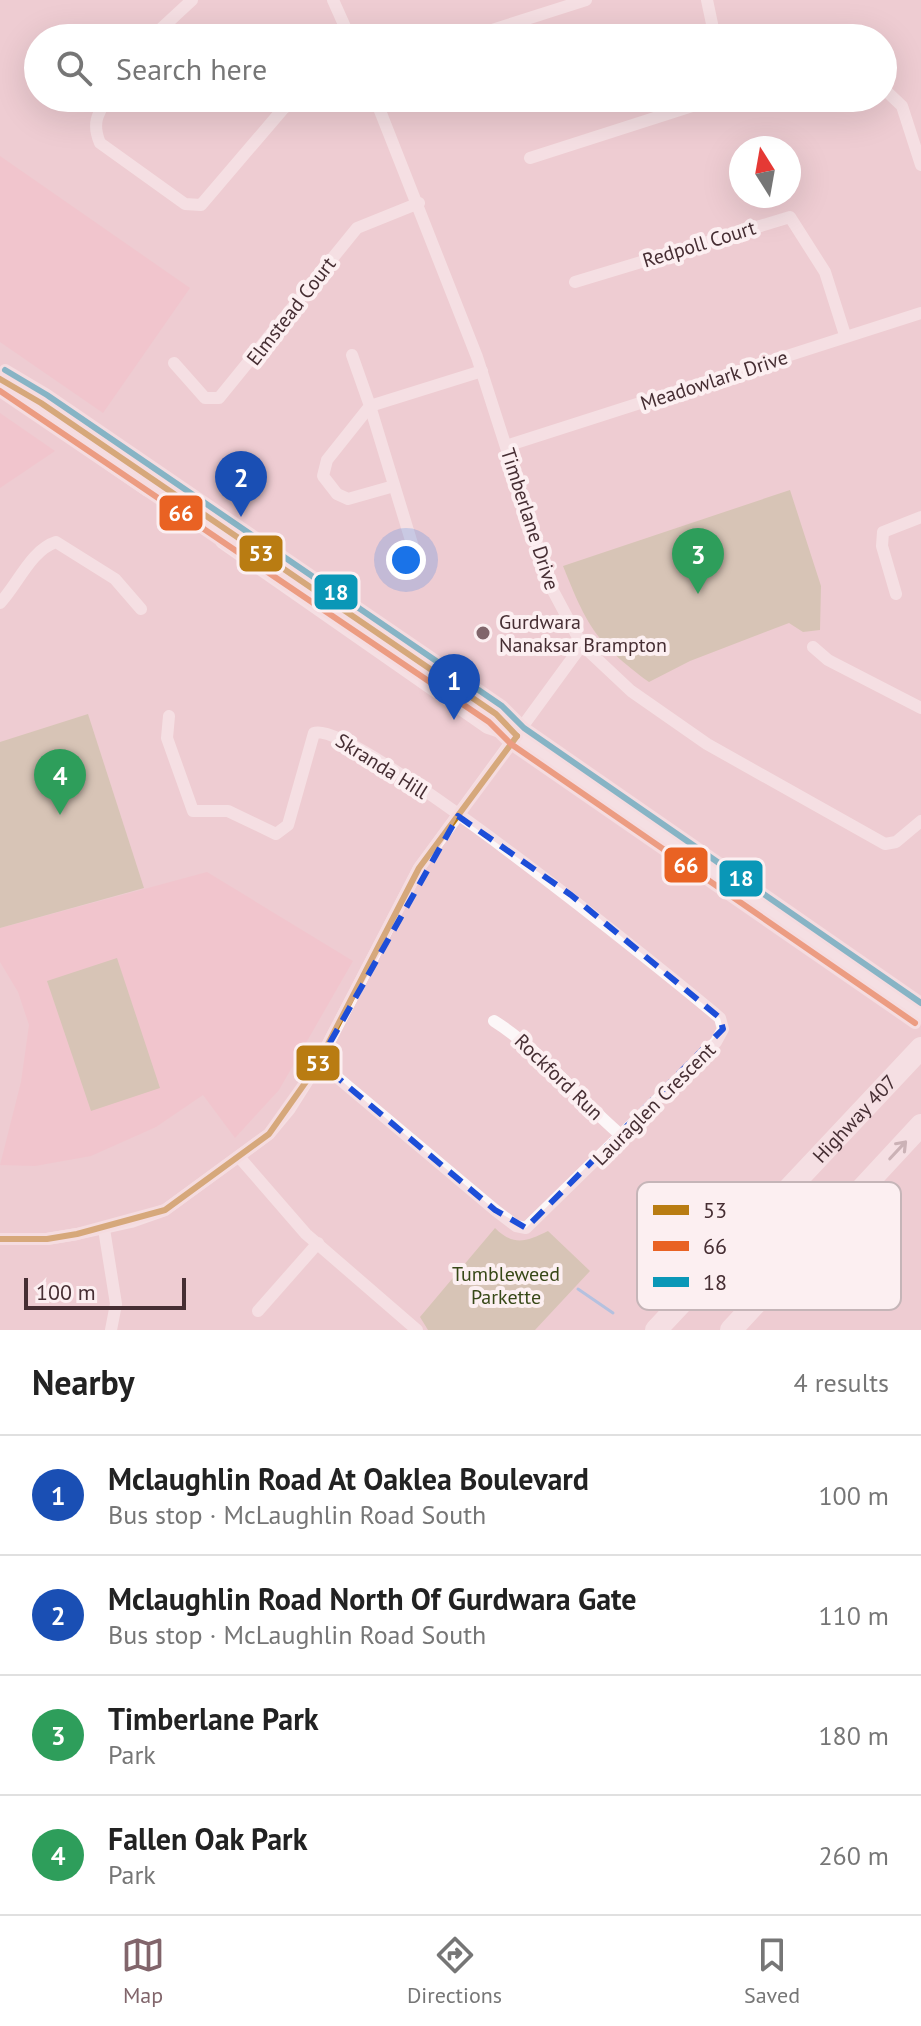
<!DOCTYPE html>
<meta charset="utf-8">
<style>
body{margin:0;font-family:"PT Sans",sans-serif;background:#f2f2f2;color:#222}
.compass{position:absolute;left:729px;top:136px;width:72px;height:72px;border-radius:50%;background:#fff;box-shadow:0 8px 32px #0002;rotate:349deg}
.scale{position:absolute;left:24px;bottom:20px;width:162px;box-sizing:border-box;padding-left:8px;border:4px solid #462e33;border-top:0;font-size:22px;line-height:28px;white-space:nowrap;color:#462e33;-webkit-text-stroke:6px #fceff1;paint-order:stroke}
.you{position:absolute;left:406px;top:560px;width:28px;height:28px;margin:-20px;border:6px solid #fff;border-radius:50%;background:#1a73e8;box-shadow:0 0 0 12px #1a73e833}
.badge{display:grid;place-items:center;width:52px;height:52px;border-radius:50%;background:#81656b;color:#fff;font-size:26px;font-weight:700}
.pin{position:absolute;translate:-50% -66px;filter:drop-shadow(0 2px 4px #0008)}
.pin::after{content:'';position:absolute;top:42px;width:28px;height:24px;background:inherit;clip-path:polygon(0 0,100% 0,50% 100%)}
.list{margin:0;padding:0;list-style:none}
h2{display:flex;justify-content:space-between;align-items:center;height:104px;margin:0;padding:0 32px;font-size:34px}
h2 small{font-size:26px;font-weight:400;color:#767676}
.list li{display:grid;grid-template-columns:52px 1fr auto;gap:24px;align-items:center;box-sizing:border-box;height:120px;padding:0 32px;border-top:2px solid #e0e0e0}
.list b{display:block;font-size:30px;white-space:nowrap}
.list p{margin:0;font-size:26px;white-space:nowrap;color:#767676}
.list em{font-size:26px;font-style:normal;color:#767676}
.icon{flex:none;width:44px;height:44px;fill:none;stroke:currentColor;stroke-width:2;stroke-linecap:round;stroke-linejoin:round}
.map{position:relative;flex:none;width:921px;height:1330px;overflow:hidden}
.search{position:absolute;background:#fff;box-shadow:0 8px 32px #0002;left:24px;right:24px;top:24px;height:88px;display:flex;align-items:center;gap:20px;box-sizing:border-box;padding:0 28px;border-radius:44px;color:#767676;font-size:30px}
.sheet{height:584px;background:#fff}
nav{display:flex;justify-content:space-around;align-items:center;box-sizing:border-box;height:112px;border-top:2px solid #e0e0e0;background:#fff;font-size:22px;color:#767676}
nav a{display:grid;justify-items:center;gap:4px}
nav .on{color:#81656b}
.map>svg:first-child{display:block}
.built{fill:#f3bdc8}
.green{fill:#babb94}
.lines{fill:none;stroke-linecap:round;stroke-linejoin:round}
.stream{stroke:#6fb3f0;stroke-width:3}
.minor{stroke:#fcf7f8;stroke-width:12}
.tertiary{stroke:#fcf7f8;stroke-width:16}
.motorway{stroke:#fcf7f8;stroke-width:22}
.bus-1-casing{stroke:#fceff1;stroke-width:12}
.bus-2-casing{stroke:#fceff1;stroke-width:12}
.bus-3-casing{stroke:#fceff1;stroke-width:12}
.bus-1{stroke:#b97c12;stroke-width:6}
.bus-2{stroke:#e96223;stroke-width:6}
.bus-3{stroke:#0a97b7;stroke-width:6}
.oneway{stroke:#a19296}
.marked{fill:none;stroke:#1d4ed8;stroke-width:6;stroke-dasharray:16 10;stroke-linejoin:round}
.poi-dot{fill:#81656b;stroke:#fceff1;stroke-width:3}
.labels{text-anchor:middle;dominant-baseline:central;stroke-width:8;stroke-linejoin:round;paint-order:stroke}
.street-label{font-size:20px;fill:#462e33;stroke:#fceff1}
.poi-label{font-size:20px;fill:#462e33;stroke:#fceff1;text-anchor:start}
.park-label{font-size:20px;fill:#374817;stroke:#fceff1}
.key{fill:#fceff1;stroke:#c5b5b8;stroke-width:2}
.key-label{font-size:22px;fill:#462e33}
.line-badge{stroke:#fceff1;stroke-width:3}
.badge-label{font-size:22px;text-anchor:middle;font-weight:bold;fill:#fff}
</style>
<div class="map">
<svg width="921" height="1330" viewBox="0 0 921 1330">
<rect width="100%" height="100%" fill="#eeccd2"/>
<g class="built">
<path d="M0 156 190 288 103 413 0 342Z"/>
<path d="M0 413 55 451 0 488Z"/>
<path d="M207 872 353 961 279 1090 235 1138 203 1095 156 1127 91 1156 35 1166 0 1165 21 1082 29 1025 18 992 0 962V928Z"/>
</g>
<g class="green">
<path d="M790 490 821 586 820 630 803 632 789 623 690 661 649 682C596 643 587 626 563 566Z"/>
<path d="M88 714 144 888 0 928V742Z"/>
<path d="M117 958 160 1088 91 1111 47 981Z"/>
<path d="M495 1228C513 1246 526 1242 548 1231L590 1271 535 1330H428L420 1317Z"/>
</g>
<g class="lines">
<path class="stream" d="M578 1289 613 1313"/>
<g class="minor">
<path d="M333 0 350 38"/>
<path d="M707 0 715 38"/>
<path d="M151 38 192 0"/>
<path d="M467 38 586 0"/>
<path d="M883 88 902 106 921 165"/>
<path d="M107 98C97 115 92 124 100 143L185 204 201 205 283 109 298 98"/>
<path d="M375 98 477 357 551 587 582 645 631 691 707 744 885 844 896 842 921 821"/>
<path d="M530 158 717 98"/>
<path d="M575 282 790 217 825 272 845 335"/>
<path d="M352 355 370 406 327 460 323 476 337 494 348 499 394 486"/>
<path d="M174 363 205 398H219L357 228 419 203"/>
<path d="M506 446 921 313"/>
<path d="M413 547 370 406 482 371"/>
<path d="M896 594 882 546 883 532 921 517"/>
<path d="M0 603C18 584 31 550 56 542L115 579 141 609"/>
<path d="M813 647 828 660 921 708"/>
<path d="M169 716 167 738 193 811H228L276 834 288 825 314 733C351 717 674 979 720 1018L723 1029 716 1042 526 1228 516 1226 495 1210 319 1062"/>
<path d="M494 1021C543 1052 578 1099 622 1136"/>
<path d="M240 1158 306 1234 417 1330"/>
<path d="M104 1229 116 1304 111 1330"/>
<path d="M0 1239H47L77 1234 131 1222 165 1210 269 1134 289 1110 315 1069 419 868 582 645"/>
<path d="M258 1311 318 1243"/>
</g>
<g class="tertiary">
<path d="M0 379 41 403 496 714 517 736 921 1015"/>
<path d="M58 427 148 489"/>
<path d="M223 541 488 726 512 734"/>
</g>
<g class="motorway">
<path id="s1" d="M656 1330 921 1048"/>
<path d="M731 1330 921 1125"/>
</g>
<defs>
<g id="bus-1">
<path d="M0 379 41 403 496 714 517 736"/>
<path d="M0 1239H47L77 1234 165 1210 269 1134 315 1069 419 868 517 736"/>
</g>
<path id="bus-2" d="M0 391 489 722 511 744 915 1023"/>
<path id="bus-3" d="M5 370 47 395 502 706 524 728 921 1003"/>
</defs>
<use href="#bus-1" class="bus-1-casing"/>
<use href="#bus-2" class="bus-2-casing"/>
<use href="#bus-3" class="bus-3-casing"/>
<use href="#bus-1" class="bus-1"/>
<use href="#bus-2" class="bus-2"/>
<use href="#bus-3" class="bus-3"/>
</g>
<defs><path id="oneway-shaft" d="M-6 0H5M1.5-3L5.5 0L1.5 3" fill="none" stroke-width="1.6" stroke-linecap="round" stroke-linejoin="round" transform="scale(2)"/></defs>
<use class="oneway" href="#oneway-shaft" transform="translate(898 1150) rotate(-47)"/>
<path d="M0 0H921V1330H0ZM458 816 571 895 720 1018 723 1029 526 1228 495 1210 319 1062Z" fill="#eeccd2" fill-opacity=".55" fill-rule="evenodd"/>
<path class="marked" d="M458 816 571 895 720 1018 723 1029 526 1228 495 1210 319 1062Z"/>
<circle class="poi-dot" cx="483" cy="633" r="8"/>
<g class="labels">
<g class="street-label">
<text transform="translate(699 244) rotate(-17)">Redpoll Court</text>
<text transform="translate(291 311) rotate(-52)">Elmstead Court</text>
<text transform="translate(714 380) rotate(-18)">Meadowlark Drive</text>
<text transform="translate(530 519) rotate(72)">Timberlane Drive</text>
<text transform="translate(382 766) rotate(32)">Skranda Hill</text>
<text transform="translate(559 1077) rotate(44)">Rockford Run</text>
<text transform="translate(654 1104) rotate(-45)">Lauraglen Crescent</text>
<text stroke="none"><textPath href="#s1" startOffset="290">Highway 407</textPath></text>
</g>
<g class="poi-label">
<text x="499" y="622">Gurdwara<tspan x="499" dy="23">Nanaksar Brampton</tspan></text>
</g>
<g class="park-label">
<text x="506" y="1274">Tumbleweed<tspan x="506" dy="23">Parkette</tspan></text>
</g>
</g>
<rect x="637" y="1182" width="264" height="128" rx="12" class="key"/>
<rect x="653" y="1205" width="36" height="10" fill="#b97c12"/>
<rect x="653" y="1241" width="36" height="10" fill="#e96223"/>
<rect x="653" y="1277" width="36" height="10" fill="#0a97b7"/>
<g class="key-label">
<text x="703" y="1218">53</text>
<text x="703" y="1254">66</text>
<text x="703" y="1290">18</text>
</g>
<g class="line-badge">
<rect x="158" y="494" width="46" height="38" rx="8" fill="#e96223"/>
<rect x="238" y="534" width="46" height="39" rx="8" fill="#b97c12"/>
<rect x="313" y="573" width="46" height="38" rx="8" fill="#0a97b7"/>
<rect x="663" y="846" width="46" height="38" rx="8" fill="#e96223"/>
<rect x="718" y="859" width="46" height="39" rx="8" fill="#0a97b7"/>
<rect x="295" y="1044" width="46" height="38" rx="8" fill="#b97c12"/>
</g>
<g class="badge-label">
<text x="181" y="521">66</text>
<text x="261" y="561">53</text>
<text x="336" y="600">18</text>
<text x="686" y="873">66</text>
<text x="741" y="886">18</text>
<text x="318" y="1071">53</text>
</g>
</svg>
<svg class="compass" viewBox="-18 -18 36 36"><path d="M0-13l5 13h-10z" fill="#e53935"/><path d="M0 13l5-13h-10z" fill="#767676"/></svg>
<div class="scale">100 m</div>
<div class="you"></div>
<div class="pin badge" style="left:454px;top:720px;background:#1a4fb4">1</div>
<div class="pin badge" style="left:241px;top:517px;background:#1a4fb4">2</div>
<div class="pin badge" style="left:698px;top:594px;background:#2e9e5b">3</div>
<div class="pin badge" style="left:60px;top:815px;background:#2e9e5b">4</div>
<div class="search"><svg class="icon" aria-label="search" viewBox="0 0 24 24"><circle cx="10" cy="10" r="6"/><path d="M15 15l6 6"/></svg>Search here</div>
</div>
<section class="sheet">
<h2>Nearby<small>4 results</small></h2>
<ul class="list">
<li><span class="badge" style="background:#1a4fb4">1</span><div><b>Mclaughlin Road At Oaklea Boulevard</b><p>Bus stop · McLaughlin Road South</p></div><em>100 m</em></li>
<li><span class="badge" style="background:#1a4fb4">2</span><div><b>Mclaughlin Road North Of Gurdwara Gate</b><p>Bus stop · McLaughlin Road South</p></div><em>110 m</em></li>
<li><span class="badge" style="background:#2e9e5b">3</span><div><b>Timberlane Park</b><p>Park</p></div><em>180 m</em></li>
<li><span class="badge" style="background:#2e9e5b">4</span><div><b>Fallen Oak Park</b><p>Park</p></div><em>260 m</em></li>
</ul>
</section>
<nav>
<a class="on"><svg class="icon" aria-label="map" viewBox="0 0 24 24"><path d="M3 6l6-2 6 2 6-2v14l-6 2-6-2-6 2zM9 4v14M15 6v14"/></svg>Map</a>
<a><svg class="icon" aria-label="directions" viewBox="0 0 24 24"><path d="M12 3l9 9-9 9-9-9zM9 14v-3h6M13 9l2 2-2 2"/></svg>Directions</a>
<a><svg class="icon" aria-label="saved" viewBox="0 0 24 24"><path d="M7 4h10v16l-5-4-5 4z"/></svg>Saved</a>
</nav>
